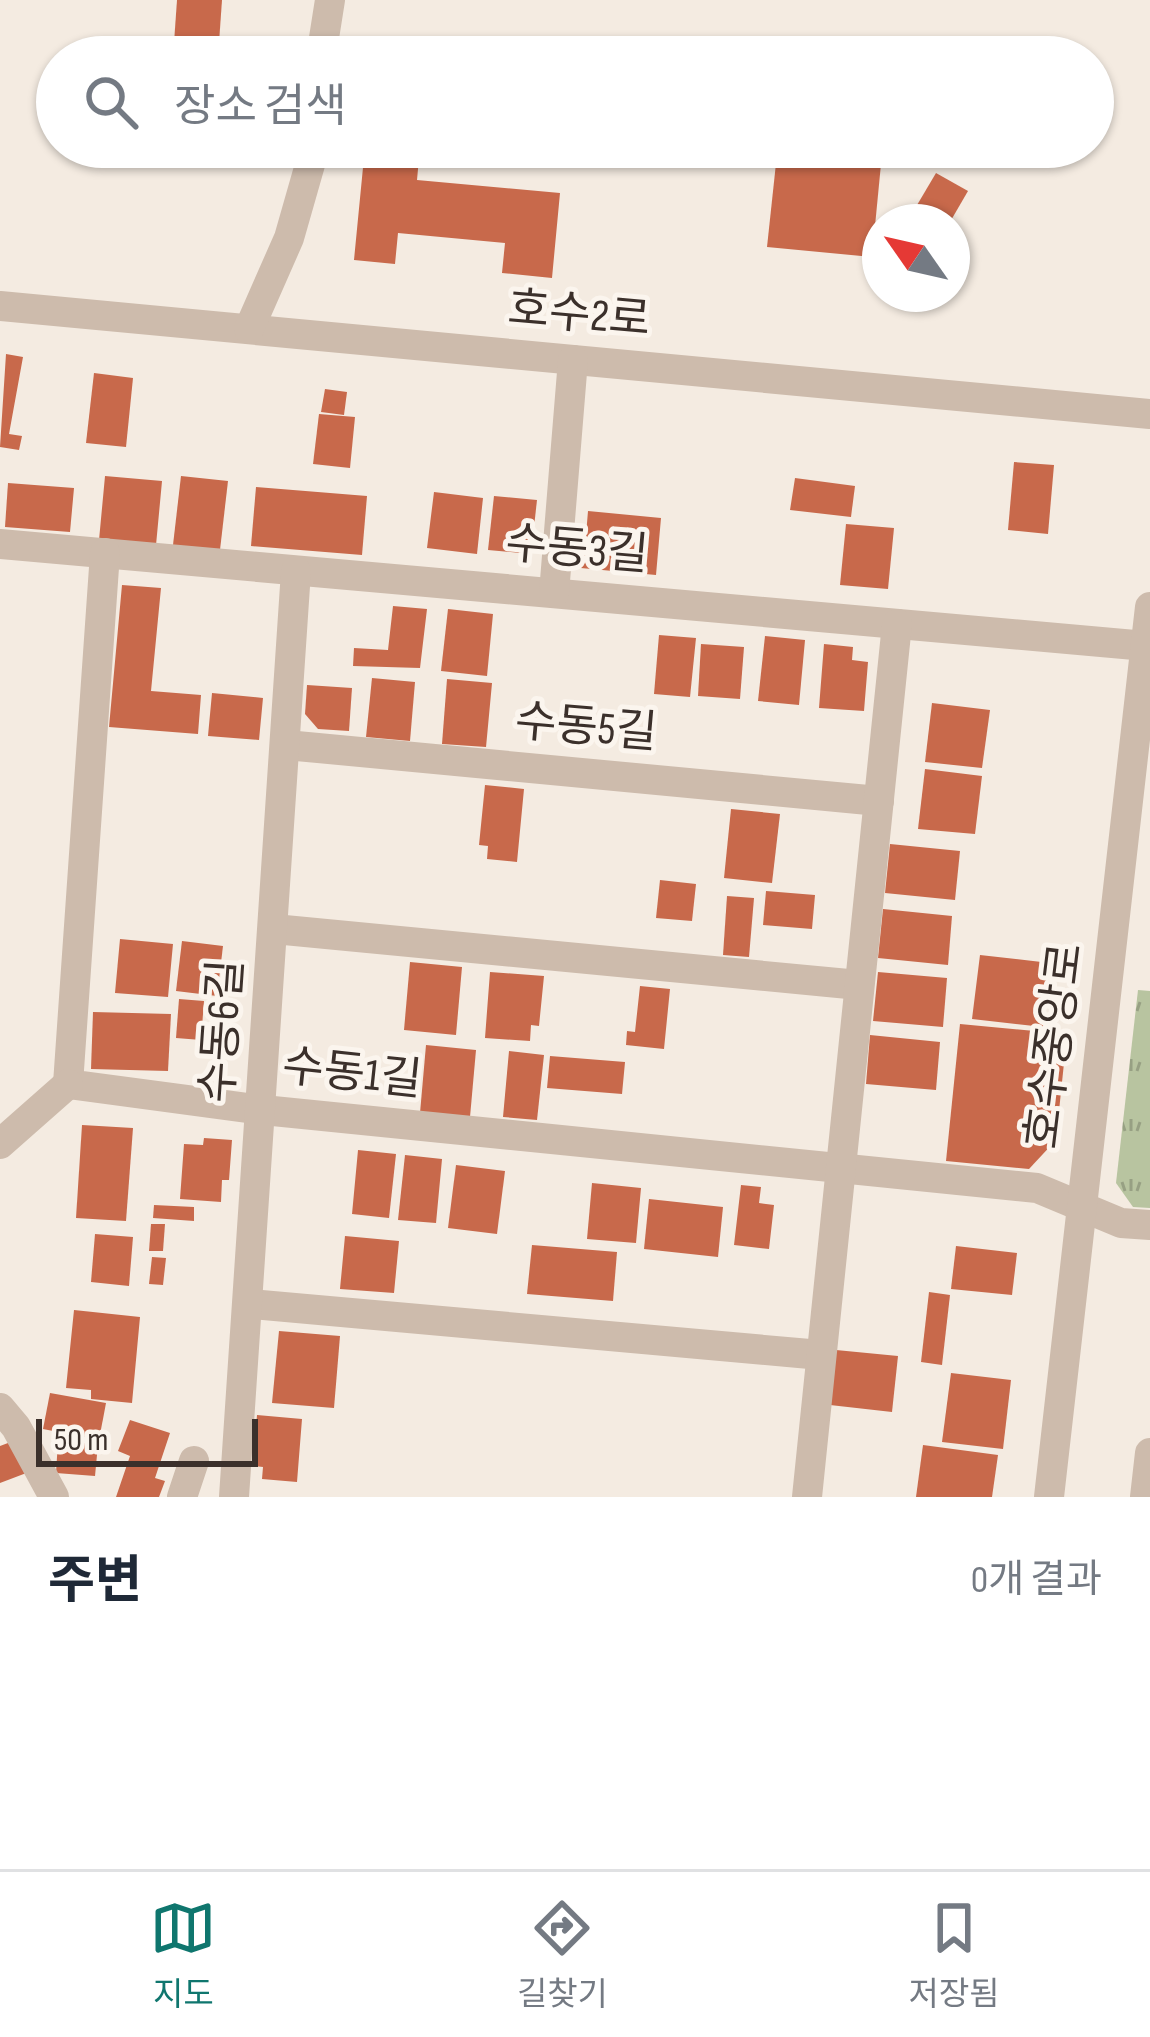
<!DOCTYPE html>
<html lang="ko">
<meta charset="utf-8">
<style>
body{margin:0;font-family:"Sofia Sans Condensed","Noto Sans KR",sans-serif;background:#f2f2f3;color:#1f2937}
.compass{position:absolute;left:862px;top:204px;width:108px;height:108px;border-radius:50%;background:#fff;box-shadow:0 3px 9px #0004;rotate:304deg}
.scale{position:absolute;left:36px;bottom:30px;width:222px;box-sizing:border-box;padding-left:12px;border:6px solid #3b302b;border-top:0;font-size:33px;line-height:42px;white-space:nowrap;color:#3b302b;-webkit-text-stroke:9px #fbf5ee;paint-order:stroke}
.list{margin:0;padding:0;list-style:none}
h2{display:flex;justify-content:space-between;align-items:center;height:156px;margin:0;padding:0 48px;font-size:51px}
h2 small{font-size:39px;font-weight:400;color:#747a83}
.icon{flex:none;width:66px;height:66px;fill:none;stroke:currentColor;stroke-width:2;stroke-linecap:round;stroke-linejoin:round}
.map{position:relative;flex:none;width:1150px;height:1497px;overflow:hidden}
.search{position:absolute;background:#fff;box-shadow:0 3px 9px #0004;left:36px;right:36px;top:36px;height:132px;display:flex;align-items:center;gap:30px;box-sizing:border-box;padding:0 42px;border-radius:66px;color:#747a83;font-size:45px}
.sheet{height:372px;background:#fff}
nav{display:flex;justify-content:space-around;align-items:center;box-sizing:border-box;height:168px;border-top:3px solid #e0e1e3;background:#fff;font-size:33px;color:#747a83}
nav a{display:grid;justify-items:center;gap:6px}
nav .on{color:#0f766e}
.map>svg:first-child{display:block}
.grass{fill:url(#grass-tufts)}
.building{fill:#c8694b}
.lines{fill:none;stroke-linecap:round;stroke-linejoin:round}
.minor{stroke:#cdbbac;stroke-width:30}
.labels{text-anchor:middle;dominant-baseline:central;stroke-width:10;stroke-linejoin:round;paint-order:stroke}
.street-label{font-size:45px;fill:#3b302b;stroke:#fbf5ee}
</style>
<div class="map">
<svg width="1150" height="1497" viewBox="0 0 1150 1497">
<defs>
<pattern id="grass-tufts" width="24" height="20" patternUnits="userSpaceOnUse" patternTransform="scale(3)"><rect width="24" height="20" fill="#b8c4a0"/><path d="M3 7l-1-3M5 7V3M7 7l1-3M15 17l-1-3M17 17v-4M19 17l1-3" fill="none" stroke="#97a083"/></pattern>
</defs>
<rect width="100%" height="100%" fill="#f4ebe1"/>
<path class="grass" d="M1138 990 1150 991V1208L1133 1207 1116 1183Z"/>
<g class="building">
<path d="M177 0H222L218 57H173Z"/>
<path d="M365 147H420L417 180 560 193 552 278 502 273 505 243 398 233 395 264 354 260Z"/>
<path d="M777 154 881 164 872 257 767 247Z"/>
<path d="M936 173 968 191 950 222H907Z"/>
<path d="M6 354 23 357 9 434 22 436 19 450 0 447Z"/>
<path d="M94 373 133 378 126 447 86 443Z"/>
<path d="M325 389 347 392 344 415 321 412Z"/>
<path d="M319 414 355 417 350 468 313 464Z"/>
<path d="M1014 462 1054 465 1048 534 1008 530Z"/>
<path d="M105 476 162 481 156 545 99 540Z"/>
<path d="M181 476 228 481 220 550 173 545Z"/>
<path d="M795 478 855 486 851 517 790 510Z"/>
<path d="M8 483 74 488 70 532 5 527Z"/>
<path d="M256 487 367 496 362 555 251 546Z"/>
<path d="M434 492 483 498 477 554 427 548Z"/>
<path d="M494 496 537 500 531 554 488 550Z"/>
<path d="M588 511 661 518 656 575 570 567 573 533 586 535Z"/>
<path d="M846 524 894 528 888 589 840 585Z"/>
<path d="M122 585 161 588 151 691 201 695 198 734 109 727Z"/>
<path d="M393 606 427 609 420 668 353 666 354 648 388 650Z"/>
<path d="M448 609 493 614 487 676 441 671Z"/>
<path d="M659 635 696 638 690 697 654 694Z"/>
<path d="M765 636 805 640 799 705 758 701Z"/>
<path d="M701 644 744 647 740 699 698 696Z"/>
<path d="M824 644 853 647 852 660 868 662 864 711 819 708Z"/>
<path d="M372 678 415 682 410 741 366 737Z"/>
<path d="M447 679 492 683 486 747 442 744Z"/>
<path d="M307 685 352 688 349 731 318 729 305 714Z"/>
<path d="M212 693 263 698 259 740 208 736Z"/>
<path d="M932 703 990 710 982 768 925 762Z"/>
<path d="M925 769 982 776 975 834 918 829Z"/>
<path d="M485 785 524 789 517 862 487 859 488 846 479 845Z"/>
<path d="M731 809 780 814 772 883 724 878Z"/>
<path d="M890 844 960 851 955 900 885 893Z"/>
<path d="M660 880 696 884 692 921 656 918Z"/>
<path d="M766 891 815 895 812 929 763 925Z"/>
<path d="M727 896 754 898 749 957 723 955Z"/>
<path d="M883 909 952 916 948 965 878 958Z"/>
<path d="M120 939 173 944 168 997 115 993Z"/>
<path d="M182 941 223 946 217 996 176 991Z"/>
<path d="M980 955 1050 963 1043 1027 972 1019Z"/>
<path d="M410 962 462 967 456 1035 404 1030Z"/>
<path d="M490 972 544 976 539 1026 531 1025 530 1041 485 1038Z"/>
<path d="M878 972 947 978 943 1027 873 1021Z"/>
<path d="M640 986 670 989 664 1049 626 1045 627 1031 635 1032Z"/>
<path d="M179 999 204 1001 201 1040 176 1038Z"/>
<path d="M93 1012 171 1014 168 1071 91 1069Z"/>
<path d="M960 1024 1067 1034 1056 1140 1029 1169 946 1161Z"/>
<path d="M870 1035 940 1042 936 1090 866 1084Z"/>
<path d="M426 1045 476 1050 470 1117 420 1113Z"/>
<path d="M509 1051 544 1055 537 1120 503 1117Z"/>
<path d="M550 1056 625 1062 622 1094 547 1088Z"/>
<path d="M82 1125 133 1128 126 1221 76 1218Z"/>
<path d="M204 1138 232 1140 229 1180H222L221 1202 180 1199 184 1144 203 1145Z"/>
<path d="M358 1150 396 1154 389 1218 352 1214Z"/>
<path d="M405 1155 442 1159 436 1223 398 1220Z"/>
<path d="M456 1165 505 1171 497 1234 448 1228Z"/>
<path d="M592 1183 641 1188 636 1243 587 1239Z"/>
<path d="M741 1185 761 1187 759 1203 774 1205 769 1249 734 1245Z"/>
<path d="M649 1199 723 1207 718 1257 644 1249Z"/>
<path d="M154 1205 194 1207V1221L153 1218Z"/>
<path d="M151 1224H165L163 1251H149Z"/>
<path d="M95 1234 133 1237 129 1286 91 1282Z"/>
<path d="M345 1236 399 1241 394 1293 340 1289Z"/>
<path d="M532 1245 617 1252 613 1301 527 1294Z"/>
<path d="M956 1246 1017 1253 1012 1295 951 1289Z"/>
<path d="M152 1257 166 1258 163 1285 149 1284Z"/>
<path d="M929 1292 950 1295 942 1365 921 1362Z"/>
<path d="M74 1310 140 1317 132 1403 91 1399V1390L66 1388Z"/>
<path d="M279 1331 340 1336 334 1408 272 1403Z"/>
<path d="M836 1350 898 1356 892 1412 830 1405Z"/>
<path d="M951 1373 1011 1380 1003 1449 942 1442Z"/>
<path d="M50 1393 106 1403 99 1440 43 1429Z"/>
<path d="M257 1415 302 1419 297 1482 262 1479 263 1467 253 1466Z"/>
<path d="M130 1420 170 1433 155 1478 165 1481 159 1497H116L130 1456 118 1451Z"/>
<path d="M16 1440 29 1472 0 1483V1446Z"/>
<path d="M58 1441 98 1444 95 1476 56 1473Z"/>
<path d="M923 1445 998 1455 992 1497H916Z"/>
</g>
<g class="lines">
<g class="minor">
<path d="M321 57 330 0"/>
<path d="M0 306 1150 414"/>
<path d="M249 329 289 238 315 147"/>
<path d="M0 544 1146 646"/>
<path d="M105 553 68 1084 263 1110 1037 1188 1121 1223 1150 1225"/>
<path d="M554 593 573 360"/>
<path d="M286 745 879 801"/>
<path d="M274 929 859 985"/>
<path d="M0 1144 68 1084"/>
<path d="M251 1304 821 1355"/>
<path d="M0 1408 16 1427 54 1497"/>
<path d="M182 1497 194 1461"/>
<path d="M234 1497 296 571"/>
<path d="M807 1497 897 624"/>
<path d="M1049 1497 1150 607"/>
<path d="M1145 1497 1150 1453"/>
</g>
</g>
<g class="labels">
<g class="street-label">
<text transform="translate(579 315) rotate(5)">호수2로</text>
<text transform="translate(577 550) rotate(5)">수동3길</text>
<text transform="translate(586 728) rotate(5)">수동5길</text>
<text transform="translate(223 1031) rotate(-86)">수동6길</text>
<text transform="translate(1055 1046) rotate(-83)">호수중앙로</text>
<text transform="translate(352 1074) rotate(6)">수동1길</text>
</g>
</g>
</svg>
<svg class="compass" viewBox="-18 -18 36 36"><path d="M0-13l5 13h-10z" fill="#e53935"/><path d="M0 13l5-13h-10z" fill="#747a83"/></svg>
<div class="scale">50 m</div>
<div class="search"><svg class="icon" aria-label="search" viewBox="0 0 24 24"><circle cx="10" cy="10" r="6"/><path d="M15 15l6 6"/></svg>장소 검색</div>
</div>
<section class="sheet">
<h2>주변<small>0개 결과</small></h2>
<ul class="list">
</ul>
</section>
<nav>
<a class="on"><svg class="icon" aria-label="map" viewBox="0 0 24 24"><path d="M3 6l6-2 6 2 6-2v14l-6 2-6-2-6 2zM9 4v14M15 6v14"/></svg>지도</a>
<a><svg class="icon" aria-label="directions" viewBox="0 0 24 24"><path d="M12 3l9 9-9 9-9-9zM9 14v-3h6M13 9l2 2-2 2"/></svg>길찾기</a>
<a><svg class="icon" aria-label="saved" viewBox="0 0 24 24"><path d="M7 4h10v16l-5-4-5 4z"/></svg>저장됨</a>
</nav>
